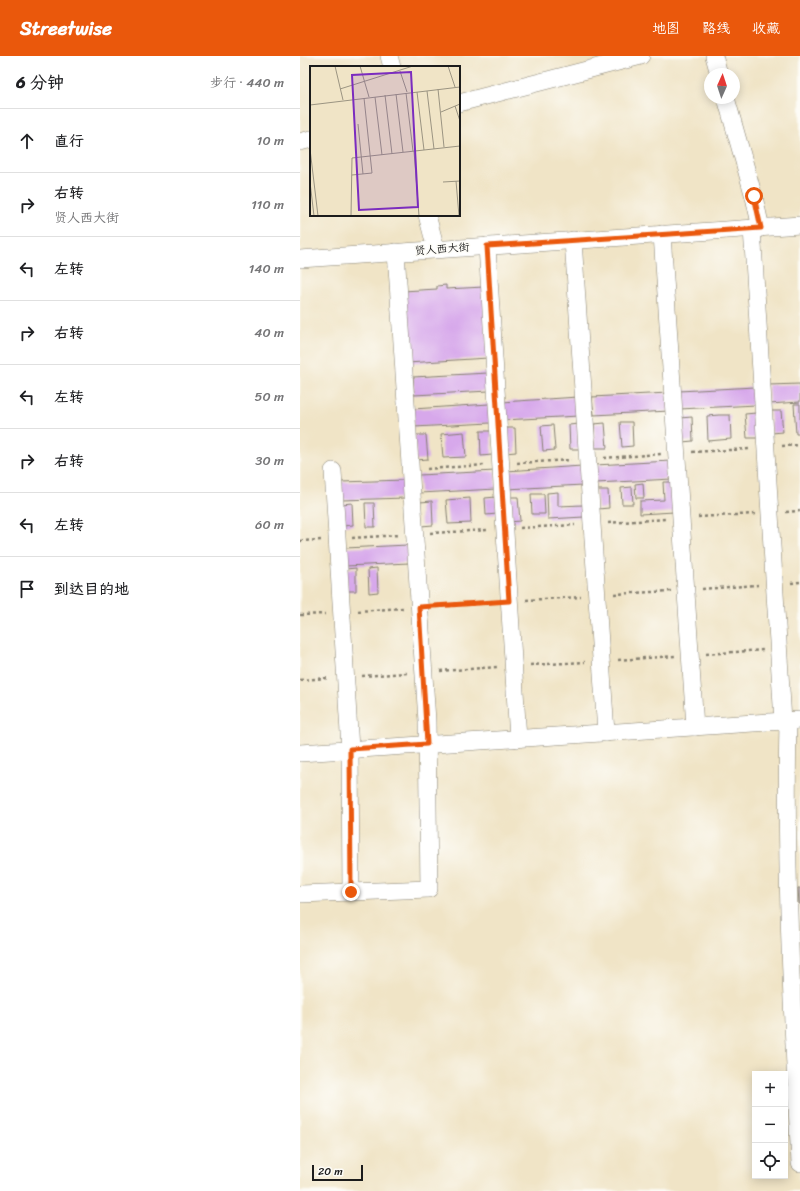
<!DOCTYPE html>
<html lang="zh">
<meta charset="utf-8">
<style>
body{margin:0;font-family:Sriracha,"LXGW WenKai TC",sans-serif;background:#f6f6f6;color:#202124}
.controls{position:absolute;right:12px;bottom:12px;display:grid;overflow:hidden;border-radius:0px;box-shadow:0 2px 10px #0003}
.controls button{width:36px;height:36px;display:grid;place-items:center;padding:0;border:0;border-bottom:1px solid #e0e0e0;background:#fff;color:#202124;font:20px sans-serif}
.compass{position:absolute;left:404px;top:12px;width:36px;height:36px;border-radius:50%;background:#fff;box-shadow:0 2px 10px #0003;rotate:3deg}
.scale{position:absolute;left:12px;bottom:10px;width:51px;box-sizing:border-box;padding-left:4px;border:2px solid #1c1c1c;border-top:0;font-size:11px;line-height:14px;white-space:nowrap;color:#1c1c1c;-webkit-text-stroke:3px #fdfcf7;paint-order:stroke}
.stop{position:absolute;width:12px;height:12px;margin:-9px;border:3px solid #ea580c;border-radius:50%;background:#fff}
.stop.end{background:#ea580c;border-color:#fff;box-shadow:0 1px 4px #0008}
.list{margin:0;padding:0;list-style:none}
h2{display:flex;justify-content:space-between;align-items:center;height:52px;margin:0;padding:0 16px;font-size:17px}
h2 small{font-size:13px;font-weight:400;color:#757577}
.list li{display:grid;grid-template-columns:26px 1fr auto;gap:12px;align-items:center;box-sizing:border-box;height:64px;padding:0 16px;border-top:1px solid #e0e0e0}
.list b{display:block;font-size:15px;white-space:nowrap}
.list p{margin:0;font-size:13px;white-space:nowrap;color:#757577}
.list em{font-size:13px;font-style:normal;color:#757577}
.icon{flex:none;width:22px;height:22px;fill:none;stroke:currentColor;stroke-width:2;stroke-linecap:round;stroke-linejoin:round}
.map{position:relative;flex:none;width:500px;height:1135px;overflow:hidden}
header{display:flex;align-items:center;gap:24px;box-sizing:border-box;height:56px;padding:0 20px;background:#ea580c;color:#fff}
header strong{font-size:19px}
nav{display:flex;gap:22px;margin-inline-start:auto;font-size:14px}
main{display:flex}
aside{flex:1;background:#fff}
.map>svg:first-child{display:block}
.building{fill:#d7a8eb}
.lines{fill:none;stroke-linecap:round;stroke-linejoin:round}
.minor-casing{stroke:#868071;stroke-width:18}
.path{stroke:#868071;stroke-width:2.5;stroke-dasharray:3 3;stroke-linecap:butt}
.minor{stroke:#fff;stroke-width:17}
.route{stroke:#ea580c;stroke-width:5}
.labels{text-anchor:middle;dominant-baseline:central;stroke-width:3;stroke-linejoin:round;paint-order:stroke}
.street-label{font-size:11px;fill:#1c1c1c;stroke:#fdfcf7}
.inset-road{fill:none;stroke:#9b9482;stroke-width:1}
.view{fill:#7b2cbf;fill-opacity:0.15;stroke:#7b2cbf;stroke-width:2}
.inset-edge{fill:none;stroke:#1c1c1c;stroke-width:2}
</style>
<header>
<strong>Streetwise</strong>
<nav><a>地图</a><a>路线</a><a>收藏</a></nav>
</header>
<main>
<aside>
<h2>6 分钟<small>步行 · 440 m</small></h2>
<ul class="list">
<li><svg class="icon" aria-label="ahead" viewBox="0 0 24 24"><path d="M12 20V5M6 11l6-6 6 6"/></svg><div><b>直行</b></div><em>10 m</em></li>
<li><svg class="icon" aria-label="right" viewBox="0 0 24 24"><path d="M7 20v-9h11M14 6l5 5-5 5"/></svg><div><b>右转</b><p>贤人西大街</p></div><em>110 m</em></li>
<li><svg class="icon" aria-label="left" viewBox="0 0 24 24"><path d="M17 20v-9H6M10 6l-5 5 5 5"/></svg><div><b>左转</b></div><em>140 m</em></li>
<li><svg class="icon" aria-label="right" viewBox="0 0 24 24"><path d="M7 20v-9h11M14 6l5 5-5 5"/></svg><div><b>右转</b></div><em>40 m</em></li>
<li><svg class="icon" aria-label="left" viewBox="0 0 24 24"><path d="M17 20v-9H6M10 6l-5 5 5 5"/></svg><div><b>左转</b></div><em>50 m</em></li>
<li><svg class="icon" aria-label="right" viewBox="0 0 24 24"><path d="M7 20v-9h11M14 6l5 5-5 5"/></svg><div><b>右转</b></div><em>30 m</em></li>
<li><svg class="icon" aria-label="left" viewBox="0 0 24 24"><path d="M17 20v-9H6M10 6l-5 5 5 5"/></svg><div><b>左转</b></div><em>60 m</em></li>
<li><svg class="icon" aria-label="arrive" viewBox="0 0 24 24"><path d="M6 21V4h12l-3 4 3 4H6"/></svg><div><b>到达目的地</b></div></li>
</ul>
</aside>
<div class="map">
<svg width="500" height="1135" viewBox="0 0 500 1135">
<rect width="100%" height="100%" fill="#fdfcf7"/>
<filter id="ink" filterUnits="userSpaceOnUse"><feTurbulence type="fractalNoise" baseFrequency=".025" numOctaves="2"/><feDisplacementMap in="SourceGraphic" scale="8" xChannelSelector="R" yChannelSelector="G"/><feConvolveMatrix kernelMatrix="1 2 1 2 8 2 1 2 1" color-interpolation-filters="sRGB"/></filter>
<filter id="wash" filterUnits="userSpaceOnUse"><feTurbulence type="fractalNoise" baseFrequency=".012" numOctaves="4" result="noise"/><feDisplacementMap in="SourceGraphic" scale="16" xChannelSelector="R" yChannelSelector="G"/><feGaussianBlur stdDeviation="0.9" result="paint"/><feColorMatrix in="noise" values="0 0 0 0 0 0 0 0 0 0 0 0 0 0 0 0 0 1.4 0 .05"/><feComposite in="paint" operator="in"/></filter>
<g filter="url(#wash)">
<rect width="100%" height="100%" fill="#f0e4c6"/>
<g id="blocks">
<g class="building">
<path d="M146 229V233L184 231 188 302 107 307 103 235 137 233V230Z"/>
<path d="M188 317 189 335 114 339 113 321Z"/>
<path d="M500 328V346L469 348 468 329Z"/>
<path d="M455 331 456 349 380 353 379 335Z"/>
<path d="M368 337 369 355 294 359 292 341Z"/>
<path d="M278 341 279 360 203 364 202 346Z"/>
<path d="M189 348 190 367 114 371 113 353Z"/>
<path d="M494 348H500V378H496Z"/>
<path d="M470 355H481L483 376 472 377Z"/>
<path d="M456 357 458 382H447L445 358Z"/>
<path d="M419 359H430L431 383 408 385 407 360Z"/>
<path d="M392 361 393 385 382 386 380 362Z"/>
<path d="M320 366H332L333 390 322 391Z"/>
<path d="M305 367 307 392H295L294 368Z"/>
<path d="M279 368 281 393H270L269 369Z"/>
<path d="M253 369 255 394 243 395 241 370Z"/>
<path d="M203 372H215L216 396 205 397Z"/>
<path d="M180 375H191L192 399 181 400Z"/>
<path d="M164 376 166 401 143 402 141 378Z"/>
<path d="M115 379H126L128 403 116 404Z"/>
<path d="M371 405 372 423 296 427 295 409Z"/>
<path d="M282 410 283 429 207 433 206 415Z"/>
<path d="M195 415 196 433 120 437 119 419Z"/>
<path d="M105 424V442L42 444 41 426Z"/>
<path d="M363 426H372L374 456 340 458V445L364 444Z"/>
<path d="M343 427 344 442H336L335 428Z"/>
<path d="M332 431 333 448H322L321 432Z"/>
<path d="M296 434H308L309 452 298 453Z"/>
<path d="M258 436V450L283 449 284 461 248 463 247 437Z"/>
<path d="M231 438H244L245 458H232Z"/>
<path d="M196 441 197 458 186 459 185 442Z"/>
<path d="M207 441H218L220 465 209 466Z"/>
<path d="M170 442 171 467 148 468 146 444Z"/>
<path d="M132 445 133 469 121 470 120 446Z"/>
<path d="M52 447 53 469 43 470 42 448Z"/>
<path d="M65 447H74L75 471H66Z"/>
<path d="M108 489 109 507 46 510 45 492Z"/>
<path d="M56 512V535H47L46 513Z"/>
<path d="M77 512 78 536 69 537 68 513Z"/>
<path d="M498 832H500V848H499Z"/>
</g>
</g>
</g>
<g filter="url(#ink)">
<use href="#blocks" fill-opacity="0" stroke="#868071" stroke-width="1"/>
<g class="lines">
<defs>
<g id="minor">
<path d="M89 0 92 11"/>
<path d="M414 0 419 18"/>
<path d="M426 42 454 141 461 172"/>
<path d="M159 47 341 0"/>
<path d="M0 86 11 83"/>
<path d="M127 159 136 193"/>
<path d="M452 172 483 665"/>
<path d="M362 178 395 671"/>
<path d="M273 184 306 677"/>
<path d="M187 190 218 683"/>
<path d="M0 203 500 169"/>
<path d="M33 415 50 693 51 836"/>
<path d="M488 665C485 812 492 960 500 1107"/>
<path d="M0 697 500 664"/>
<path d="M0 838 129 833 127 665 96 196"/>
</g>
</defs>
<use href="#minor" class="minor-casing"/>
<g class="path">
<path d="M482 390 500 389"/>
<path d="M392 396 449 393"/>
<path d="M304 402 361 398"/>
<path d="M217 407 271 404"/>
<path d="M127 413 184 409"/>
<path d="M486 456 500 455"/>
<path d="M398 461 455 458"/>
<path d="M308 467 365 463"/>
<path d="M220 472 275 469"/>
<path d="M130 477 189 474"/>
<path d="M52 482 99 479"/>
<path d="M0 485 21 484"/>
<path d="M491 527 500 526"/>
<path d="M402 533 458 529"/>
<path d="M314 538 371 535"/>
<path d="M226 544 281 541"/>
<path d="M136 550 193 546"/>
<path d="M58 555 103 552"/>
<path d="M0 559 25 558"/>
<path d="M406 598 463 594"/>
<path d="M318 604 375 600"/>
<path d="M230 609 285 606"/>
<path d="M140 615 197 611"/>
<path d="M62 620 107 617"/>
<path d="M0 624 29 622"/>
</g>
<use href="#minor" class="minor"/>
</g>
</g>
<g class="lines" filter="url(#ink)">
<path class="route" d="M51 836 50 693 127 688 119 551 209 545 187 190 461 172 454 140"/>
</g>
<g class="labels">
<g class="street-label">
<text transform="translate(142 193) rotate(-4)">贤人西大街</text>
</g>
</g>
<g transform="translate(10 10)">
<rect width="150" height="150" fill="#f0e4c6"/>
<path class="inset-road" d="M25 0 33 34M50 0 59 31M138 0 145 21M90 5 97 26M30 23 103 0M128 23 134 81M117 25 124 83M107 26 114 84M96 27 103 85M86 28 93 86M75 29 82 88M65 31 72 89M0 39 150 21M145 40 150 55M131 46 150 38M48 58 53 108M0 83 8 150M104 85 109 150M42 109 62 107 54 32M146 115 149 150M0 116 4 150M133 116 150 115M41 150 42 92 150 80"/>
<path class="view" d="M101 6 108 141 49 144 42 9Z"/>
<rect width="150" height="150" class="inset-edge"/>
</g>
</svg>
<div class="controls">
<button>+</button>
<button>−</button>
<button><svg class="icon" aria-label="locate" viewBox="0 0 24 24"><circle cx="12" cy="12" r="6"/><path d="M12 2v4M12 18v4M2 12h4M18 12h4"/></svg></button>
</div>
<svg class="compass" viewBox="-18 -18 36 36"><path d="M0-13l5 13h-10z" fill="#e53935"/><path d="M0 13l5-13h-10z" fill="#757577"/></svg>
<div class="scale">20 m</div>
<div class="stop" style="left:454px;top:140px"></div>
<div class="stop end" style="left:51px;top:836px"></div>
</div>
</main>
